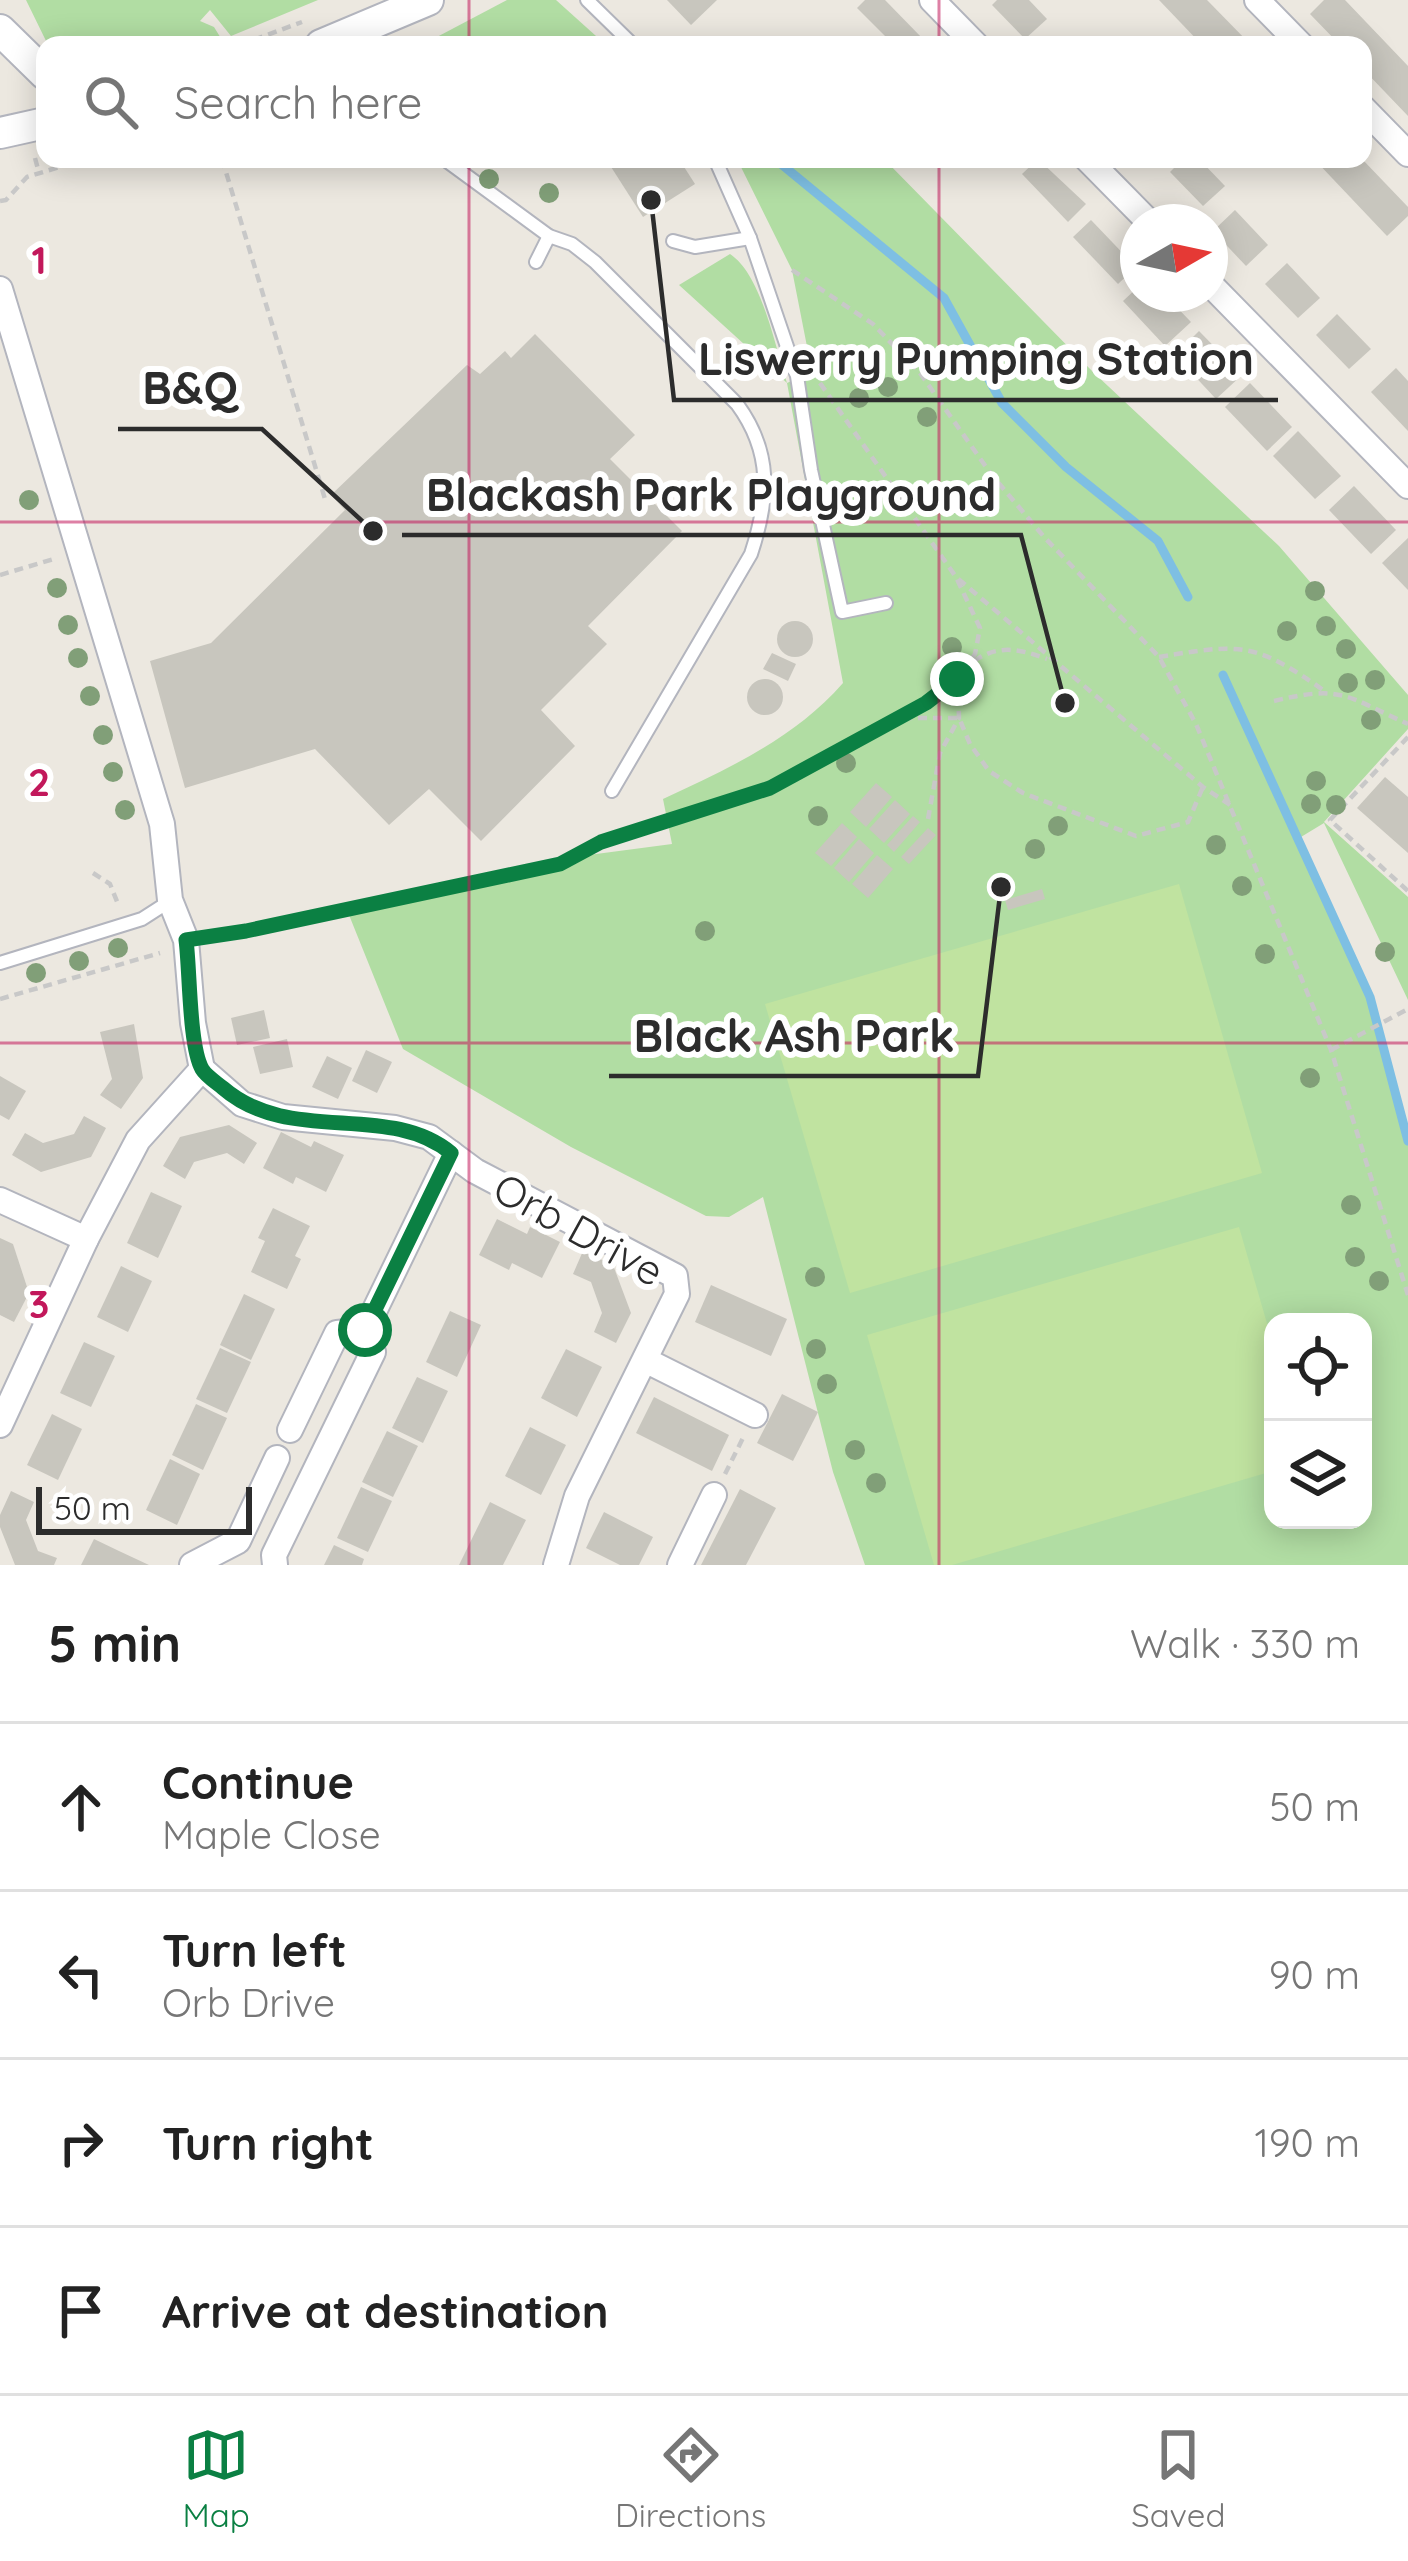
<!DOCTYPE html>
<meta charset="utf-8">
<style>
body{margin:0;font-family:Quicksand,sans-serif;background:#f2f2f2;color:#222}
.controls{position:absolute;right:36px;bottom:36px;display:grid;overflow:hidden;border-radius:24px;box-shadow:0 6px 30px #0003}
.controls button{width:108px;height:108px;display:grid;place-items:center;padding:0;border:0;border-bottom:3px solid #e0e0e0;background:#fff;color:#222;font:60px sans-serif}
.compass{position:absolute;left:1120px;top:204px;width:108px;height:108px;border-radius:50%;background:#fff;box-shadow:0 6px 30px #0003;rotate:81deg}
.scale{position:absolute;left:36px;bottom:30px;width:216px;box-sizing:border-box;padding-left:12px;border:6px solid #2c2c2c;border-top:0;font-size:33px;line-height:42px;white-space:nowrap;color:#2c2c2c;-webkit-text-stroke:9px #fff;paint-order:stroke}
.stop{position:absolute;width:36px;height:36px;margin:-27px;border:9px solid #0b8043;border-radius:50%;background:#fff}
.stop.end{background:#0b8043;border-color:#fff;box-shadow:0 3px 12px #0008}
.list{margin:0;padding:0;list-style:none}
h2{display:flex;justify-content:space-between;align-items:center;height:156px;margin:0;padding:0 48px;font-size:51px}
h2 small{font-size:39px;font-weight:400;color:#767676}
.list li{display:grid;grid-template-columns:78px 1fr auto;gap:36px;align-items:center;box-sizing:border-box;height:168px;padding:0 48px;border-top:3px solid #e0e0e0}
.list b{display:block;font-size:45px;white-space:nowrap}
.list p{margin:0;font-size:39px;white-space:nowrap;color:#767676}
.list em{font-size:39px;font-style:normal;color:#767676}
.icon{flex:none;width:66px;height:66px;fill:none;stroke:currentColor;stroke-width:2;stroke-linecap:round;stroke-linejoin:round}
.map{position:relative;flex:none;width:1408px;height:1565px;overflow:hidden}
.search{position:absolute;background:#fff;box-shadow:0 6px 30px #0003;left:36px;right:36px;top:36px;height:132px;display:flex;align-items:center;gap:30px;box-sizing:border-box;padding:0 42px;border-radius:24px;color:#767676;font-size:45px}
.sheet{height:828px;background:#fff}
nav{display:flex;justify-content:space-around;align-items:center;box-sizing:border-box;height:168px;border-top:3px solid #e0e0e0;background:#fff;font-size:33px;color:#767676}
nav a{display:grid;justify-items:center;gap:6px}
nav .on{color:#0b8043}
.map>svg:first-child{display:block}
.green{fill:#b1dda3;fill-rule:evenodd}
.pitch{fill:#c0e3a0}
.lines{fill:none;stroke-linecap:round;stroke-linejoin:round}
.stream{stroke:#7ebfe3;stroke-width:9}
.building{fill:#c8c6be}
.service-casing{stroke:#b3b5be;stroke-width:16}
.minor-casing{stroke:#b3b5be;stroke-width:28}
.tertiary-casing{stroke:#b3b5be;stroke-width:34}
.path{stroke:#c8c8c8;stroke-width:4.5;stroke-dasharray:9 6;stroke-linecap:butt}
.service{stroke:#fff;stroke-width:12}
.minor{stroke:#fff;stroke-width:24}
.tertiary{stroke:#fff;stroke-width:30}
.tree{fill:#819f78}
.route{stroke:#0b8043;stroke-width:15}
.grid{fill:none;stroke:#c2185b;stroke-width:3;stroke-opacity:0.55}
.labels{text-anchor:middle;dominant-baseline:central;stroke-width:12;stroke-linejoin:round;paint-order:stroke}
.street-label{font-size:42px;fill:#2c2c2c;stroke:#fff}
.grid-label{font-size:39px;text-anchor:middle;font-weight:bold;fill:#c2185b;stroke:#fff;stroke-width:12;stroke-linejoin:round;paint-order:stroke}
.leader{fill:none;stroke:#2c2c2c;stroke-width:4.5}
.callout-dot{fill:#2c2c2c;stroke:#fff;stroke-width:4.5}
.callout-label{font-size:45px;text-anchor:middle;font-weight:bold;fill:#2c2c2c;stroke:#fff;stroke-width:12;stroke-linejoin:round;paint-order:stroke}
</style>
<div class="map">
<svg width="1408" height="1565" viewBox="0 0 1408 1565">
<rect width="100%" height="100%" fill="#ece8e0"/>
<g class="green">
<path d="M26 0H318L231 36 210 10 200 21 214 27 222 40 211 45H48Z"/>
<path d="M507 0H556L606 45H452L435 38Z"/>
<path d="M737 159H884L1093 372 1279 546 1408 695V729L1324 822 1408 897V1000L1324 823 1296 840 1370 997 1408 1141V1565H865L833 1472 763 1197 729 1217 706 1216 571 1147 403 1049 345 905 543 861 672 844 663 799C729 768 794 739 843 683L787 383 679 285 730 254C762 275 775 347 787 383L812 372 792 270ZM1273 1322H1363V1520H1273Z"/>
</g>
<g class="pitch">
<path d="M1179 884 1262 1173 850 1293 765 1004Z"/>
<path d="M1239 1227 1273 1344V1471L952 1565H934L867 1335Z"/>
</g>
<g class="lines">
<g class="stream">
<path d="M775 159 944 298 1002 403 1066 467 1158 541 1188 597"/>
<path d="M1223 675 1370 997 1408 1141"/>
</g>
</g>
<g class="building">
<path d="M667 0H717L691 25Z"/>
<path d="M865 0H885L923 39 916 45H894L857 8Z"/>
<path d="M997 0H1029L1047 19 1025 39 992 5Z"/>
<path d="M1159 0H1207L1251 45H1202Z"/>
<path d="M1324 0H1345L1408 66V116L1363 69V45H1340L1310 14Z"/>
<path d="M606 159H679L695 184 643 217Z"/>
<path d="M1038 159 1086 204 1068 222 1022 174Z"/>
<path d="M1183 159H1199L1225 186 1203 206 1170 172Z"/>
<path d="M1314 159H1362L1408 207V216L1387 236Z"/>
<path d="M1235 210 1268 245 1246 266 1213 231Z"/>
<path d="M1091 220 1136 267 1118 284 1073 237Z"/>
<path d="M1287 263 1320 298 1298 318 1265 284Z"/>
<path d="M1138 287V294H1164L1191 322 1165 346 1123 301Z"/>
<path d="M1337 314 1371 349 1349 369 1316 335Z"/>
<path d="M1199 331 1242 375 1216 399 1175 355Z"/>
<path d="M535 334 635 435 610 459 682 531 588 626 607 644 541 710 575 746 481 841 429 789 389 825 315 749 185 788 150 661 211 643 345 510 331 495 467 365 480 374 505 351 511 358Z"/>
<path d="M1396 368 1408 381V431L1371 392Z"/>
<path d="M1250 383 1292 427 1267 451 1225 407Z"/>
<path d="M1298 431 1341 476 1315 499 1273 456Z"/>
<path d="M1354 486 1396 530 1371 554 1329 510Z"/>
<path d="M1408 538V590L1382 563Z"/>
<circle cx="795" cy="639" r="18"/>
<path d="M772 653 796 664 788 681 763 669Z"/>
<circle cx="765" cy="697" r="18"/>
<path d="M1385 777 1408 797V853L1357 808Z"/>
<path d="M876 783 892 797 866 827 850 812Z"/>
<path d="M895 800 910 814 884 843 869 829Z"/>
<path d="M913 816 920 822 894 852 887 845Z"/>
<path d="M842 823 857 837 831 866 815 853Z"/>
<path d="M928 828 936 835 909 864 901 857Z"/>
<path d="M859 839 874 853 849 882 834 868Z"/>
<path d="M877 855 893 869 868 898 852 884Z"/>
<path d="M1042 889 1045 899 1008 910 1005 900Z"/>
<path d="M264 1010 270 1038 237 1045 231 1018Z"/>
<path d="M134 1024 143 1078 121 1109 100 1095 112 1079 100 1032Z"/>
<path d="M287 1039 293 1067 260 1074 253 1047Z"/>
<path d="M366 1050 392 1062 377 1093 352 1081Z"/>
<path d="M327 1056 352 1068 338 1099 312 1087Z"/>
<path d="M0 1076 26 1091 9 1120 0 1115Z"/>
<path d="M84 1116 106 1128 91 1157 41 1172 12 1155 25 1133 43 1143 74 1134Z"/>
<path d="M229 1125 257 1143 244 1164 227 1153 194 1162 185 1179 163 1166 180 1137Z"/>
<path d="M281 1132 311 1147 314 1141 344 1155 326 1192 296 1177 293 1184 263 1168Z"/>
<path d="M151 1192 182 1206 158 1258 127 1243Z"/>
<path d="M273 1208 310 1226 295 1256 301 1259 287 1289 251 1272 265 1241 258 1238Z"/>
<path d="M497 1219 527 1234 530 1227 560 1242 542 1278 512 1263 509 1270 479 1255Z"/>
<path d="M0 1238 13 1244 29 1293 14 1322 0 1315Z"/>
<path d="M583 1251 613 1265 631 1313 616 1343 594 1332 602 1313 591 1282 573 1274Z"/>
<path d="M121 1266 152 1281 128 1332 97 1317Z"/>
<path d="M711 1285 787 1319 771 1356 695 1322Z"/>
<path d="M244 1294 275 1309 251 1360 220 1345Z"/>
<path d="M450 1311 481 1325 457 1377 426 1362Z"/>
<path d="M84 1342 115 1356 91 1407 60 1393Z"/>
<path d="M220 1348 251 1362 227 1413 196 1399Z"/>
<path d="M566 1349 602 1367 577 1417 541 1398Z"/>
<path d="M417 1377 448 1391 423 1443 392 1428Z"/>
<path d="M782 1394 818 1412 793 1461 757 1443Z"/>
<path d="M654 1397 729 1435 712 1471 636 1433Z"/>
<path d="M196 1404 227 1418 203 1470 172 1455Z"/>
<path d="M52 1414 82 1429 58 1480 27 1465Z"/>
<path d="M530 1427 566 1445 541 1495 505 1476Z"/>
<path d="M387 1431 418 1446 393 1497 362 1482Z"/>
<path d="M170 1459 200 1474 177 1525 146 1510Z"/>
<path d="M361 1487 392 1501 368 1552 337 1538Z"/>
<path d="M740 1489 776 1508 746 1565H701Z"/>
<path d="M11 1491 34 1502 26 1520 38 1551 57 1558 54 1565H15L0 1527V1515Z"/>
<path d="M490 1502 526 1520 503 1565H459Z"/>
<path d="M604 1512 653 1537 639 1565H620L586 1548Z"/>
<path d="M94 1539 119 1551 149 1565H81Z"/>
<path d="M334 1545 364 1559 362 1565H324Z"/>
</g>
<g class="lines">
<defs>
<g id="service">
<path d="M587 0 633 45"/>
<path d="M444 159 549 236 572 244 595 262 737 404C773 453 769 499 751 554L612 791"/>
<path d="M715 159 750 238 797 376 811 470 842 612 886 603"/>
<path d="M673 241 695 247 750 238"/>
<path d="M536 262 549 236"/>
<path d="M0 963 142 919 170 901"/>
</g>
<g id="minor">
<path d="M932 0 976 45"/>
<path d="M1257 0 1301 45"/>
<path d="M1363 108 1408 154"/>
<path d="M1087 159 1149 222"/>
<path d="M1210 284 1408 486"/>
<path d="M0 289 162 824 170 900 186 940 193 1023 202 1069 138 1140 86 1239 0 1425"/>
<path d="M202 1069 242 1104 283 1117 395 1128 429 1137 475 1171 675 1276 677 1294 577 1496 556 1565"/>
<path d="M0 1200 86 1239"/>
<path d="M645 1360 755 1415"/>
<path d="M290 1430 337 1333 365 1330"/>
<path d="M192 1565 238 1541 277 1458"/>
<path d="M275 1565 274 1555 373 1352 365 1330 451 1153"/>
<path d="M680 1565 714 1495"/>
</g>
<g id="tertiary">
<path d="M0 30 45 74"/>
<path d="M321 45 428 0"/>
<path d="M0 133 45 123"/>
</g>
</defs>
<use href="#service" class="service-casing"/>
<use href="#minor" class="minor-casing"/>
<use href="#tertiary" class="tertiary-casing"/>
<g class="path">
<path d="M240 45 302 22"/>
<path d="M35 158 39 173"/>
<path d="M222 159 325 499"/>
<path d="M0 201 6 200 27 177 85 159"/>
<path d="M792 270 873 324 920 373 991 474 1045 538 1159 657 1196 724 1331 1050 1408 1295"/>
<path d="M820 383 956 577 1203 787 1230 805"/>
<path d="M0 575 54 559"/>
<path d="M1159 657C1242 643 1255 642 1326 692"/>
<path d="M974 661C999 644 1020 649 1047 659"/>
<path d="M1274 701C1343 684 1347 697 1408 724"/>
<path d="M903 718H959L970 744 989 771 1023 793 1136 836 1188 822 1203 787"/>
<path d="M1408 737 1330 820 1408 891"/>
<path d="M928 819 940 753 959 718 958 689 964 675"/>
<path d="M93 873 110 884 118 904"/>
<path d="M210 935 246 931 547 868 574 858 601 842 770 788 926 703 957 679 975 654 980 628 956 577"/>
<path d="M0 999 160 953"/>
<path d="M1331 1050 1408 1009"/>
<path d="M725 1474 744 1436"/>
</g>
<use href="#service" class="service"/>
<use href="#minor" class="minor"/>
<use href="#tertiary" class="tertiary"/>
</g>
<g class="tree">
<circle cx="489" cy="179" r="10"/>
<circle cx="549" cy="193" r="10"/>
<circle cx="888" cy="387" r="10"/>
<circle cx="859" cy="398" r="10"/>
<circle cx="927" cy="417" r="10"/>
<circle cx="29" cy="500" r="10"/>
<circle cx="57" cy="588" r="10"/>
<circle cx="1315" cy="591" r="10"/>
<circle cx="68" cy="625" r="10"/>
<circle cx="1326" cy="626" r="10"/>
<circle cx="1287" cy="631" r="10"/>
<circle cx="952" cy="647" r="10"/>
<circle cx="1346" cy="649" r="10"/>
<circle cx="78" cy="658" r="10"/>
<circle cx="1375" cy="680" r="10"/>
<circle cx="1348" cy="683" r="10"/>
<circle cx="90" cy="696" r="10"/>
<circle cx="1371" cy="720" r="10"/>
<circle cx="103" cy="735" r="10"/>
<circle cx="846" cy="763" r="10"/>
<circle cx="113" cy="772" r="10"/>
<circle cx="1316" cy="781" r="10"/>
<circle cx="1311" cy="804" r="10"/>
<circle cx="1336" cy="805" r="10"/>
<circle cx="125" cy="810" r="10"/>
<circle cx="818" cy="816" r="10"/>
<circle cx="1058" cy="826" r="10"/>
<circle cx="1216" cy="845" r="10"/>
<circle cx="1035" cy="849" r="10"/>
<circle cx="1242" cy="886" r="10"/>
<circle cx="705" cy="931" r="10"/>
<circle cx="118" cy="948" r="10"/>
<circle cx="1385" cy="952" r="10"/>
<circle cx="1265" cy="954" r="10"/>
<circle cx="79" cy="961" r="10"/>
<circle cx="36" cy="973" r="10"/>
<circle cx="1310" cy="1078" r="10"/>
<circle cx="1351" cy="1205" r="10"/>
<circle cx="1355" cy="1257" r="10"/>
<circle cx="815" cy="1277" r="10"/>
<circle cx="1379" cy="1281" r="10"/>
<circle cx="816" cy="1349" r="10"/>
<circle cx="827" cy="1384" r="10"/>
<circle cx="855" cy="1450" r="10"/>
<circle cx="876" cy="1483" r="10"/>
</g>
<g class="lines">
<path class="route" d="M365 1330 451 1153C388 1101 290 1146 223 1088 217 1083 206 1076 202 1069 189 1046 190 970 186 940L246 931 560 864 601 842 770 788 926 703 957 679"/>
</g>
<path class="grid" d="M469 0V45M939 0V45M469 159V1565M939 159V1565M0 522H1408M0 1043H1408"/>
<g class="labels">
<g class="street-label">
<text transform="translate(579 1229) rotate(29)">Orb Drive</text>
</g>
</g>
<g class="grid-label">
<text x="39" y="274">1</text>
<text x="39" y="796">2</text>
<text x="39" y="1318">3</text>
</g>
<path class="leader" d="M651 200L674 400H1278M373 531L262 429H118M1065 703L1021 535H402M1001 887L978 1076H609"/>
<g class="callout-dot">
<circle cx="651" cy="200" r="12"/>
<circle cx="373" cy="531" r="12"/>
<circle cx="1065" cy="703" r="12"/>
<circle cx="1001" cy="887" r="12"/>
</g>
<g class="callout-label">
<text x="976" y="375">Liswerry Pumping Station</text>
<text x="190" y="404">B&amp;Q</text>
<text x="711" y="511">Blackash Park Playground</text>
<text x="794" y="1052">Black Ash Park</text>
</g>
</svg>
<div class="controls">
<button><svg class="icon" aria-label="locate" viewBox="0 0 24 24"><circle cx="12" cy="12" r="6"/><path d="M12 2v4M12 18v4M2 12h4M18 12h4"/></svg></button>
<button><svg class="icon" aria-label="layers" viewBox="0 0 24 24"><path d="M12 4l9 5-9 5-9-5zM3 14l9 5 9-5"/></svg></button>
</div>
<svg class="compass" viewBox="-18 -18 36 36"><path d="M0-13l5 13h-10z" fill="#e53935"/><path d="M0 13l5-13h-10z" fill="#767676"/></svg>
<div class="scale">50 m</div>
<div class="stop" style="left:365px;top:1330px"></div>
<div class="stop end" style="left:957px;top:679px"></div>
<div class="search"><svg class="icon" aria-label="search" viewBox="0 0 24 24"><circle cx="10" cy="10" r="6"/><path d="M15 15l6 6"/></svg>Search here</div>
</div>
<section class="sheet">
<h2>5 min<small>Walk · 330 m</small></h2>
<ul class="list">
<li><svg class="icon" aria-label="ahead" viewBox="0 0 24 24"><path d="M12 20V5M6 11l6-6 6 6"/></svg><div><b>Continue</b><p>Maple Close</p></div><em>50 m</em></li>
<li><svg class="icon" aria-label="left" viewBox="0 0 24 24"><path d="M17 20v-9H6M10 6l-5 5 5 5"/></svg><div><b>Turn left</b><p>Orb Drive</p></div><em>90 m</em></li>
<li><svg class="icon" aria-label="right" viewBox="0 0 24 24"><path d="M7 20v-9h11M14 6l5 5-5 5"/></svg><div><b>Turn right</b></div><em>190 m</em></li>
<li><svg class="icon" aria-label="arrive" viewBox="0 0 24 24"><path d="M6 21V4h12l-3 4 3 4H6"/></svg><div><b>Arrive at destination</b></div></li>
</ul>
</section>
<nav>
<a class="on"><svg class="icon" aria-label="map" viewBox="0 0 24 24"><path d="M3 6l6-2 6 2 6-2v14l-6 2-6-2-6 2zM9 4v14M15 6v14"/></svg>Map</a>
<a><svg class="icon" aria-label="directions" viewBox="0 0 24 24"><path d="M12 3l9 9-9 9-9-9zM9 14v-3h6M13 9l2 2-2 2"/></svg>Directions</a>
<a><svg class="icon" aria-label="saved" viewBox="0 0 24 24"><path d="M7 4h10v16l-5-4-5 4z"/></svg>Saved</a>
</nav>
